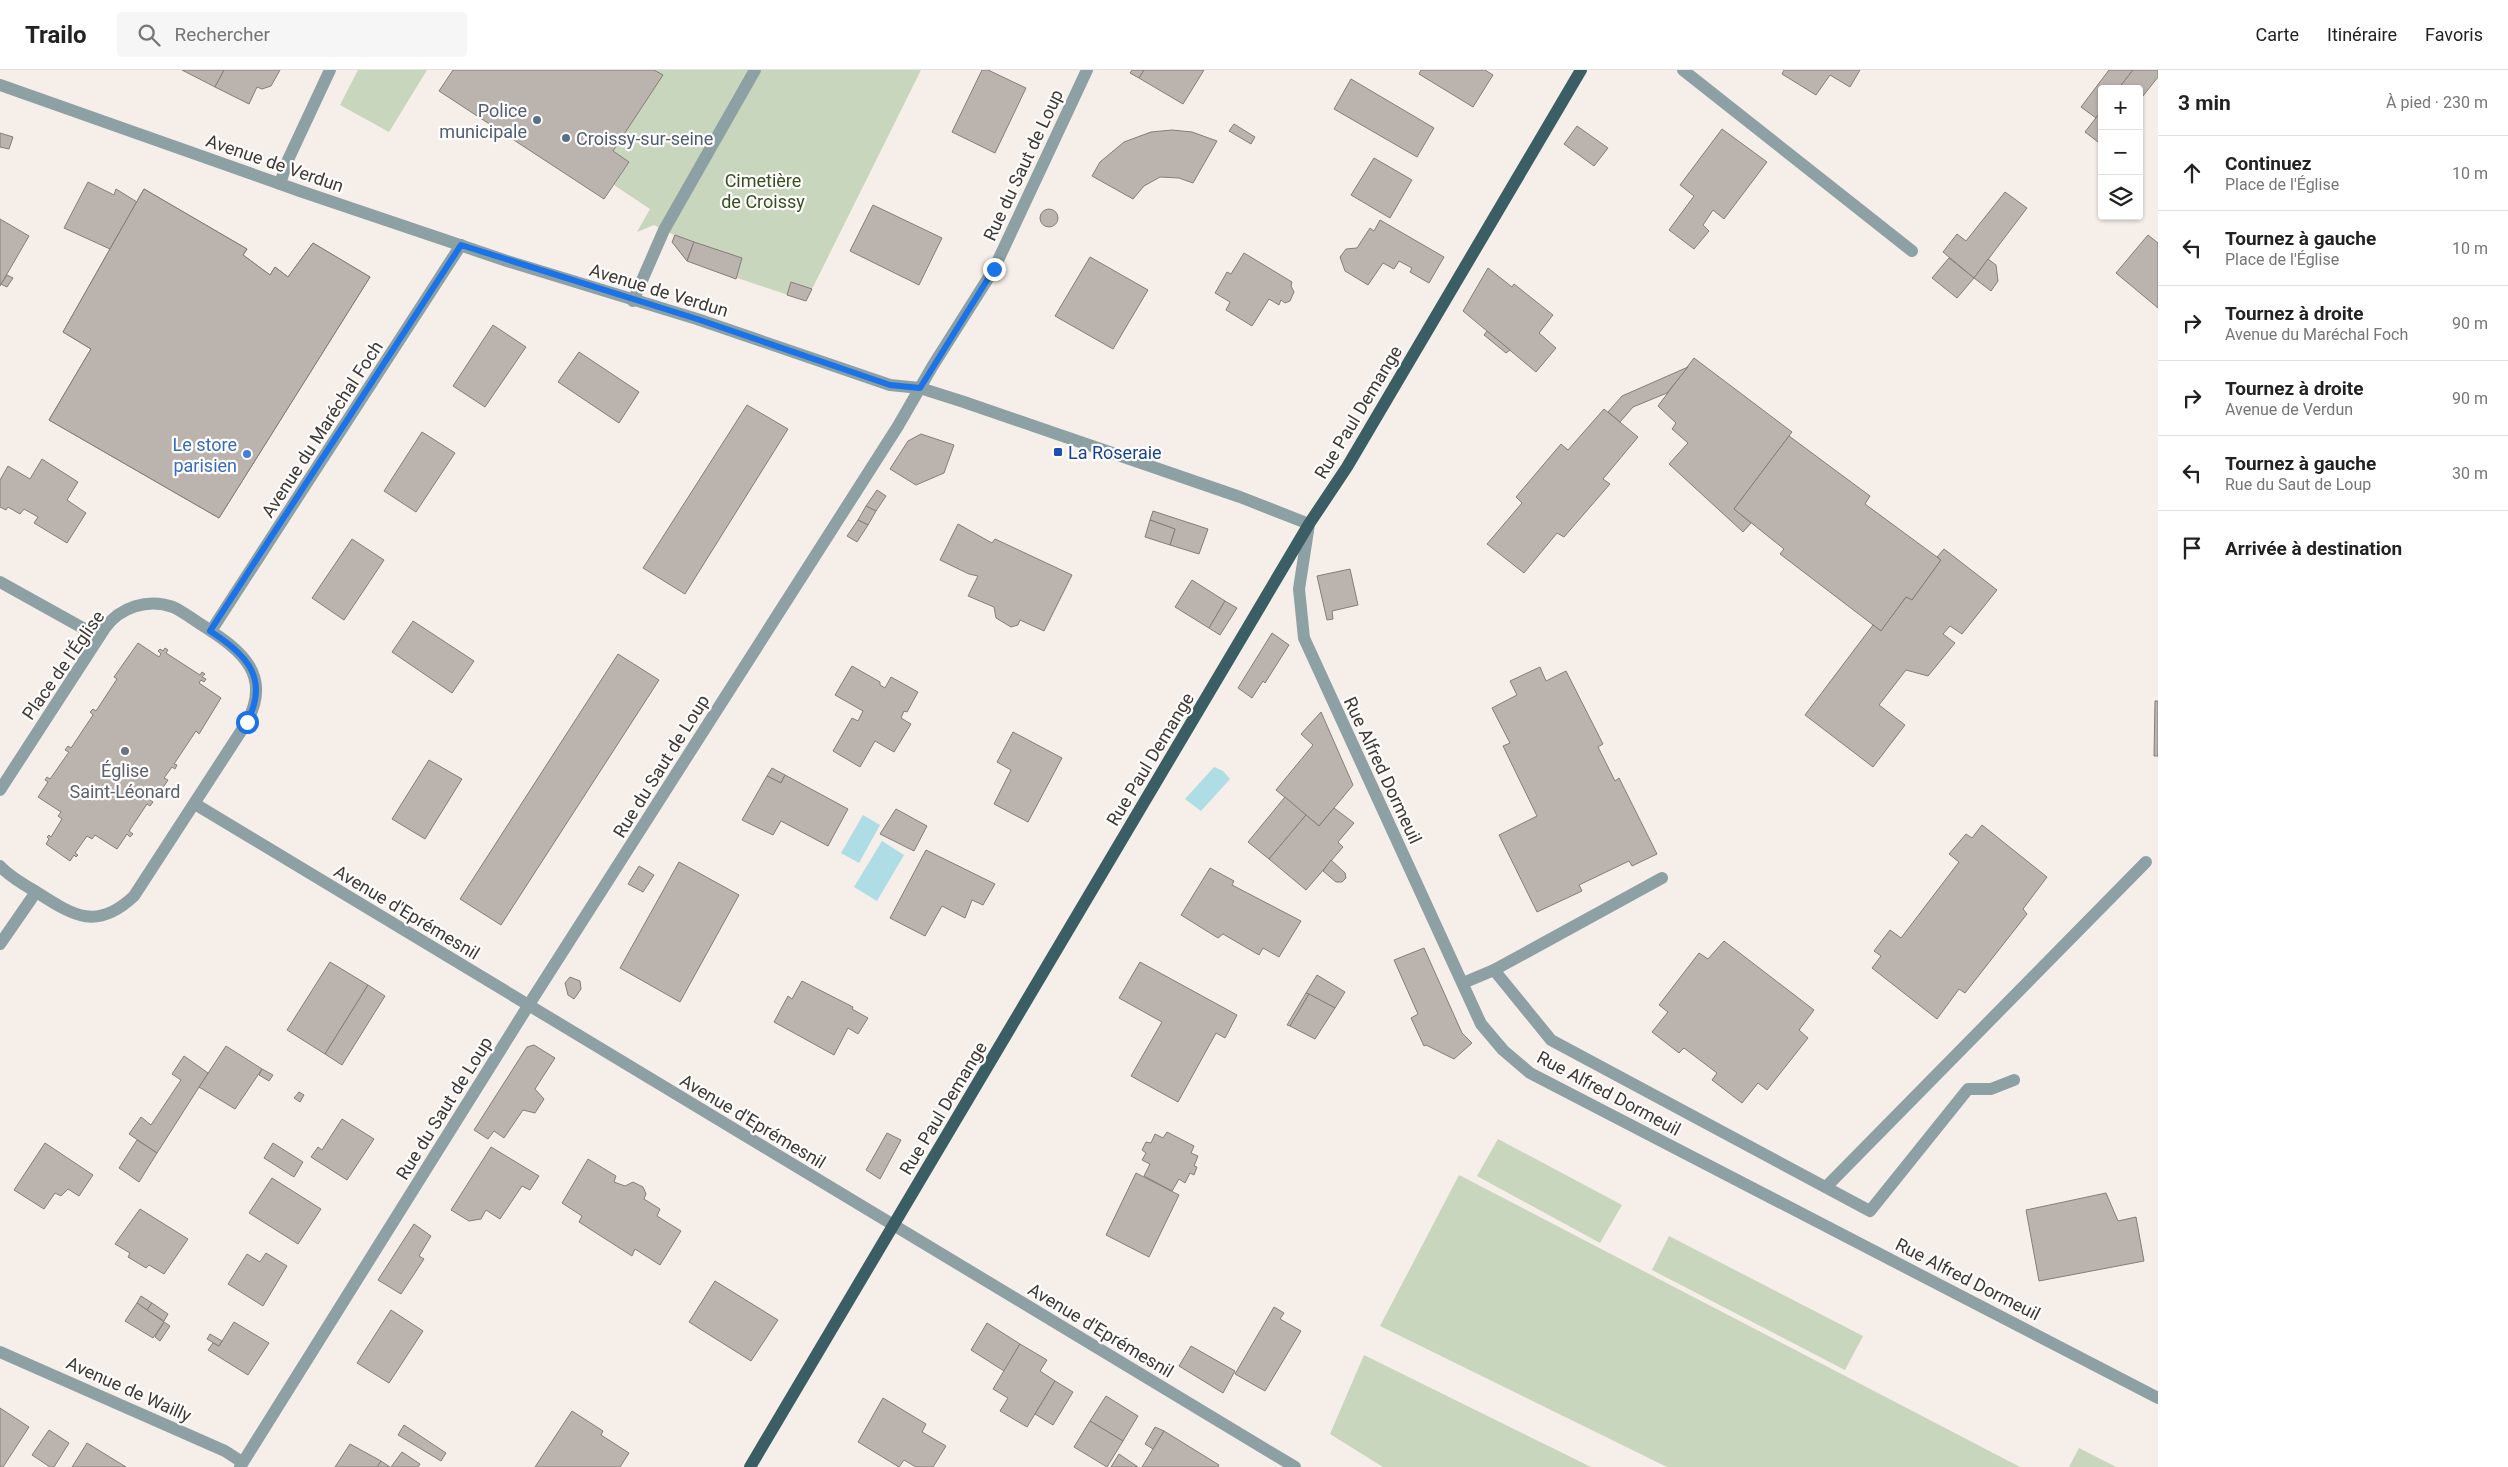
<!DOCTYPE html>
<html lang="fr">
<meta charset="utf-8">
<style>
body{margin:0;font-family:Roboto,sans-serif;background:#f6f6f6;color:#222}
.controls{position:absolute;right:15px;top:15px;display:grid;overflow:hidden;border-radius:5px;box-shadow:0 1px 4px #0004}
.controls button{width:45px;height:45px;display:grid;place-items:center;padding:0;border:0;border-bottom:1px solid #e0e0e0;background:#fff;color:#222;font:25px sans-serif}
.stop{position:absolute;width:15px;height:15px;margin:-11px;border:4px solid #1a73e8;border-radius:50%;background:#fff}
.stop.end{background:#1a73e8;border-color:#fff;box-shadow:0 1px 5px #0008}
.list{margin:0;padding:0;list-style:none}
h2{display:flex;justify-content:space-between;align-items:center;height:65px;margin:0;padding:0 20px;font-size:21px}
h2 small{font-size:16px;font-weight:400;color:#767676}
.list li{display:grid;grid-template-columns:32px 1fr auto;gap:15px;align-items:center;box-sizing:border-box;height:75px;padding:0 20px;border-top:1px solid #e0e0e0}
.list b{display:block;font-size:19px;white-space:nowrap}
.list p{margin:0;font-size:16px;white-space:nowrap;color:#767676}
.list em{font-size:16px;font-style:normal;color:#767676}
.icon{flex:none;width:28px;height:28px;fill:none;stroke:currentColor;stroke-width:2;stroke-linecap:round;stroke-linejoin:round}
.map{position:relative;flex:none;width:2158px;height:1397px;overflow:hidden}
header{display:flex;align-items:center;gap:30px;box-sizing:border-box;height:70px;padding:0 25px;background:#fff;border-bottom:1px solid #e0e0e0}
header strong{font-size:24px}
nav{display:flex;gap:28px;margin-inline-start:auto;font-size:18px}
.search{width:350px;height:45px;background:#f6f6f6;display:flex;align-items:center;gap:12px;box-sizing:border-box;padding:0 18px;border-radius:5px;color:#767676;font-size:19px}
main{display:flex}
aside{flex:1;background:#fff}
.map>svg:first-child{display:block}
.green{fill:#c7d6bc}
.water{fill:#afdde6}
.building{fill:#bbb4ae;stroke:#857e78;fill-rule:evenodd}
.lines{fill:none;stroke-linecap:round;stroke-linejoin:round}
.minor{stroke:#8da0a4;stroke-width:12}
.major{stroke:#3b5e65;stroke-width:12}
.route{stroke:#1a73e8;stroke-width:6}
.service-dot{fill:#5c6f8a;stroke:#fffdfc;stroke-width:2}
.transit-dot{fill:#1a4fb4;stroke:#fffdfc;stroke-width:2}
.shop-dot{fill:#3f7fe0;stroke:#fffdfc;stroke-width:2}
.worship-dot{fill:#6b7280;stroke:#fffdfc;stroke-width:2}
.labels{text-anchor:middle;dominant-baseline:central;stroke-width:4.5;stroke-linejoin:round;paint-order:stroke}
.service-label{font-size:18px;fill:#4e5e75;stroke:#fffdfc;text-anchor:end}
.street-label{font-size:18px;fill:#3c3936;stroke:#fffdfc}
.park-label{font-size:18px;fill:#364f20;stroke:#fffdfc}
.shop-label{font-size:18px;fill:#366cbe;stroke:#fffdfc;text-anchor:end}
.transit-label{font-size:18px;fill:#164399;stroke:#fffdfc;text-anchor:start}
.worship-label{font-size:18px;fill:#5b616d;stroke:#fffdfc}
</style>
<header>
<strong>Trailo</strong>
<div class="search"><svg class="icon" aria-label="search" viewBox="0 0 24 24"><circle cx="10" cy="10" r="6"/><path d="M15 15l6 6"/></svg>Rechercher</div>
<nav><a>Carte</a><a>Itinéraire</a><a>Favoris</a></nav>
</header>
<main>
<div class="map">
<svg width="2158" height="1397" viewBox="0 0 2158 1397">
<rect width="100%" height="100%" fill="#f6eee8"/>
<g class="green">
<path d="M358 0H427L389 62 340 35Z"/>
<path d="M654 0H921L806 231 687 191 672 172 674 165 654 155 637 162 650 139 614 115 629 92 613 81 662 5Z"/>
<path d="M1498 1069 1622 1135 1600 1173 1477 1106Z"/>
<path d="M1459 1105 2020 1397H1667L1380 1256Z"/>
<path d="M1669 1166 1863 1266 1845 1300 1652 1200Z"/>
<path d="M1364 1285 1591 1397H1383L1330 1364Z"/>
<path d="M2079 1378 2116 1397H2069Z"/>
</g>
<g class="water">
<path d="M1214 697 1223 701 1230 709 1201 741 1185 729Z"/>
<path d="M863 745 880 755 859 793 841 783Z"/>
<path d="M882 771 904 785 877 831 854 817Z"/>
</g>
<g class="building">
<path d="M182 0H224L215 17Z"/>
<path d="M224 0H280L271 16 262 19 257 17 249 34 215 17Z"/>
<path d="M453 0H654L663 5 613 81 629 92 604 129 439 21Z"/>
<path d="M982 0H988L1026 18 995 83 952 62Z"/>
<path d="M1132 0H1144L1139 8 1130 3Z"/>
<path d="M1144 0H1204L1183 34 1139 8Z"/>
<path d="M1421 0H1485L1493 5 1473 37 1419 4Z"/>
<path d="M1784 0H1860L1850 17 1830 5 1816 25 1782 4Z"/>
<path d="M2109 0H2133L2118 19H2102V40L2096 48 2081 37Z"/>
<path d="M2133 0H2158V7L2139 31V19H2118Z"/>
<path d="M1351 9 1434 58 1417 87 1334 39Z"/>
<path d="M2102 40V75L2085 62Z"/>
<path d="M1234 54 1255 67 1251 74 1229 61Z"/>
<path d="M1577 56 1608 78 1594 96 1564 74Z"/>
<path d="M1722 59 1767 92 1724 149 1713 140 1703 155 1709 161 1694 179 1669 160 1694 126 1680 115Z"/>
<path d="M1172 60 1192 62 1217 71 1193 113 1179 108 1160 107 1144 116 1133 129 1092 106 1100 92 1124 72 1151 62Z"/>
<path d="M0 63 13 67 9 79 0 77Z"/>
<path d="M1374 88 1412 110 1390 148 1351 125Z"/>
<path d="M88 112 114 125 116 119 137 132 110 179 64 158Z"/>
<path d="M144 119 247 179 243 185 270 205 275 197 288 207 313 173 370 207 219 448 49 350 91 279 63 262ZM187 218 211 233 216 225 242 241 236 250 250 260 195 345 123 302 174 219 183 224Z"/>
<path d="M144 119 247 179 243 185 270 205 275 197 288 207 313 173 370 207 219 448 49 350 91 279 63 262Z"/>
<path d="M2005 122 2027 138 1974 208 1943 182 1957 164 1966 171Z"/>
<path d="M873 135 942 168 919 215 850 181Z"/>
<circle cx="1049" cy="148" r="9"/>
<path d="M0 149 29 166 0 216Z"/>
<path d="M1380 150 1444 187 1429 213 1410 202 1412 198 1399 191 1394 199 1383 193 1368 215 1345 201 1340 187 1346 179 1357 178 1370 158 1374 161Z"/>
<path d="M675 165 694 172 687 191 672 172Z"/>
<path d="M2148 165 2158 173V238L2116 203Z"/>
<path d="M694 172 742 188 736 209 687 191Z"/>
<path d="M1244 183 1292 212 1291 216 1294 222 1290 231 1285 233 1281 230 1279 235 1269 229 1252 256 1226 240 1230 232 1215 223 1227 202 1231 204Z"/>
<path d="M1090 187 1148 220 1113 279 1055 246Z"/>
<path d="M1949 188 1974 208 1957 228 1932 208Z"/>
<path d="M1988 189 1996 195 1998 211 1991 221 1974 208Z"/>
<path d="M1488 198 1512 217 1514 214 1553 245 1539 263 1556 278 1536 302 1463 241Z"/>
<path d="M7 205 13 208 7 217 1 214Z"/>
<path d="M791 212 812 219 806 231 787 225Z"/>
<path d="M493 255 526 277 485 337 453 316Z"/>
<path d="M1487 261 1510 280 1506 283 1484 265Z"/>
<path d="M579 282 639 322 619 353 558 312Z"/>
<path d="M1694 288 1792 362 1734 439 1751 453 1743 462 1669 394 1688 373 1672 359 1676 353 1658 336Z"/>
<path d="M1688 297 1667 323 1633 337 1620 352 1608 342 1622 326Z"/>
<path d="M747 335 788 359 685 524 643 498Z"/>
<path d="M1604 339 1638 367 1603 409 1610 414 1564 467 1557 463 1524 503 1487 474 1522 433 1516 427 1561 374 1568 380Z"/>
<path d="M422 362 455 383 416 442 384 421Z"/>
<path d="M921 364 954 375 944 403 916 415 890 399 908 371Z"/>
<path d="M1789 366 1870 426 1865 434 1941 490 1912 530 1906 527 1881 561 1780 484 1784 479 1734 439Z"/>
<path d="M42 389 78 412 67 430 86 443 67 473 34 453 38 447 24 439 20 444 8 437 6 440 0 437V410L8 396 30 409Z"/>
<path d="M877 420 886 426 876 441 866 436Z"/>
<path d="M866 436 876 441 868 455 858 450Z"/>
<path d="M1153 441 1208 459 1199 484 1170 475 1175 459 1150 450Z"/>
<path d="M858 450 868 455 857 472 847 466Z"/>
<path d="M1150 450 1175 459 1170 475 1145 467Z"/>
<path d="M958 454 992 473 995 469 1072 505 1044 561 1020 550 1018 555 1011 557 996 548 994 537 968 526 978 506 969 504 940 490Z"/>
<path d="M352 469 384 490 344 550 312 528Z"/>
<path d="M1944 479 1997 520 1962 564 1950 556 1943 564 1955 573 1928 606 1906 600 1879 635 1905 655 1873 697 1805 645 1873 555 1881 561 1906 527 1912 530 1941 490 1937 487Z"/>
<path d="M1350 499 1358 535 1332 541 1333 549 1327 550 1317 506Z"/>
<path d="M1192 510 1225 531 1209 558 1175 537Z"/>
<path d="M1225 531 1237 538 1220 565 1209 558Z"/>
<path d="M413 551 474 591 452 623 392 582Z"/>
<path d="M1272 563 1289 575 1265 613 1263 611 1252 628 1238 618Z"/>
<path d="M138 573 159 587 161 584 158 581 160 579 163 581 165 578 168 580 166 583 200 605 202 602 205 604 202 607 206 609 204 612 201 610 199 613 221 628 199 664 196 661 174 694 177 695 175 699 172 697 164 708 168 710 160 722 157 719 150 730 153 732 150 736 147 734 129 761 133 764 130 767 127 764 117 779 95 765 92 769 87 766 75 783 78 785 76 787 74 785 70 791 46 774 49 769 47 767 49 765 51 767 62 749 58 746 61 742 38 727 48 712 45 710 47 707 50 709 69 682 65 680 68 676 71 678 93 645 90 642 93 639 96 641 117 609 114 607Z"/>
<path d="M618 584 659 610 501 855 460 829Z"/>
<path d="M852 596 880 612V615L885 618 891 607 918 622 907 642 904 641 901 648 911 654 894 682 875 671 860 697 833 681 852 648 858 651 863 641 835 625Z"/>
<path d="M1540 597 1546 611 1566 601 1603 674 1598 677 1615 711 1619 708 1657 784 1632 796 1629 791 1579 815 1582 821 1537 842 1499 765 1537 746 1503 676 1510 673 1492 638 1517 625 1510 611Z"/>
<path d="M2155 631H2158V686H2154Z"/>
<path d="M1321 642 1353 715 1319 756 1276 720 1313 675 1301 664Z"/>
<path d="M1013 662 1062 688 1028 752 994 734 1011 700 997 692Z"/>
<path d="M429 690 462 709 425 769 392 749Z"/>
<path d="M772 698 785 705 781 713 767 706Z"/>
<path d="M785 705 848 739 828 776 781 751 773 765 742 750 767 706 781 713Z"/>
<path d="M1285 727 1306 745 1269 789 1248 772Z"/>
<path d="M1334 738 1354 753 1338 772 1343 777 1306 820 1269 789 1306 745 1319 756Z"/>
<path d="M896 739 927 756 914 781 880 764Z"/>
<path d="M1982 755 2047 807 2023 839 2027 844 1965 923 1959 919 1937 949 1872 898 1881 886 1874 881 1890 860 1901 868 1959 792 1949 784 1966 764 1972 768Z"/>
<path d="M926 780 995 814 983 835 972 830 965 848 942 836 925 866 890 848Z"/>
<path d="M1331 790 1345 803 1346 808 1342 812H1336L1323 801Z"/>
<path d="M679 792 739 825 680 932 620 898Z"/>
<path d="M639 796 654 805 643 822 628 814Z"/>
<path d="M1210 798 1234 811 1232 815 1301 851 1279 887 1263 878 1259 885 1223 864 1218 868 1181 845Z"/>
<path d="M1724 871 1814 940 1799 960 1808 968 1767 1020 1758 1013 1742 1033 1712 1010 1717 1003 1684 978 1679 983 1652 962 1668 942 1659 935 1699 883 1708 889Z"/>
<path d="M1424 878 1462 963 1472 973 1454 989 1426 975 1424 976 1411 948 1418 944 1394 890Z"/>
<path d="M330 892 368 915 325 984 287 960Z"/>
<path d="M1140 892 1237 945 1225 968 1216 963 1178 1032 1131 1006 1162 952 1119 928Z"/>
<path d="M1317 905 1345 922 1335 938 1306 923Z"/>
<path d="M570 907 580 911 581 919 574 929 568 925 565 913Z"/>
<path d="M802 911 853 937 852 939 868 948 858 964 848 958 834 985 774 952 788 926 792 929Z"/>
<path d="M368 915 385 926 342 995 325 984Z"/>
<path d="M1306 923 1309 924 1290 956 1287 955Z"/>
<path d="M1309 924 1335 938 1315 969 1290 956Z"/>
<path d="M534 975 555 988 535 1019 544 1029 535 1043 523 1040 504 1068 494 1061 488 1069 474 1060 527 977Z"/>
<path d="M226 976 262 999 235 1039 199 1017Z"/>
<path d="M184 986 208 1003 157 1083 129 1064 141 1047 151 1055 181 1010 172 1004Z"/>
<path d="M262 999 273 1005 269 1011 259 1005Z"/>
<path d="M299 1022 304 1025 300 1032 294 1028Z"/>
<path d="M342 1049 374 1069 347 1110 311 1087 318 1077 322 1080Z"/>
<path d="M1167 1062 1194 1076 1191 1083 1198 1086 1194 1096 1197 1097 1194 1105 1190 1103 1185 1113 1179 1109 1172 1121 1144 1106 1150 1094 1142 1090 1146 1083 1142 1080 1146 1072 1151 1073 1155 1064 1163 1068Z"/>
<path d="M887 1063 901 1070 880 1109 866 1100Z"/>
<path d="M137 1070 157 1083 139 1112 119 1098Z"/>
<path d="M45 1073 93 1105 79 1126 68 1119 61 1126 55 1123 44 1139 14 1120Z"/>
<path d="M273 1073 303 1092 294 1107 264 1088Z"/>
<path d="M491 1077 539 1106 530 1120 522 1116 500 1149 486 1140 481 1149 469 1151 451 1140Z"/>
<path d="M588 1089 616 1106 614 1112 625 1116 633 1112 643 1117 646 1124 644 1129 660 1139 657 1146 681 1161 660 1195 635 1179 632 1186 579 1152 582 1146 562 1133Z"/>
<path d="M1136 1103 1179 1125 1149 1187 1106 1165Z"/>
<path d="M272 1108 321 1139 298 1174 249 1143Z"/>
<path d="M2106 1123 2118 1151 2136 1147 2144 1191 2039 1211 2026 1140Z"/>
<path d="M140 1139 188 1169 164 1204 149 1195 146 1198 128 1187 130 1183 115 1174Z"/>
<path d="M414 1154 431 1166 419 1186 424 1189 401 1224 378 1210Z"/>
<path d="M266 1183 287 1196 263 1236 228 1214 247 1184 260 1192Z"/>
<path d="M715 1211 778 1250 751 1291 689 1252Z"/>
<path d="M141 1226 152 1233 147 1240 137 1233Z"/>
<path d="M137 1233 164 1252 153 1268 125 1251Z"/>
<path d="M152 1233 168 1244 164 1251 147 1240Z"/>
<path d="M1274 1237 1284 1243 1280 1249 1301 1261 1265 1321 1235 1304Z"/>
<path d="M391 1240 423 1261 389 1313 357 1293Z"/>
<path d="M164 1252 170 1256 160 1271 155 1267Z"/>
<path d="M234 1252 269 1273 248 1305 208 1280 213 1273 219 1276Z"/>
<path d="M987 1253 1020 1274 1004 1301 971 1280Z"/>
<path d="M210 1264 222 1271 219 1276 207 1269Z"/>
<path d="M1020 1274 1047 1290 1040 1301 1055 1311 1027 1357 1000 1341 1008 1328 993 1319Z"/>
<path d="M1191 1276 1235 1301 1223 1323 1179 1296Z"/>
<path d="M1055 1311 1073 1322 1053 1355 1035 1344Z"/>
<path d="M1106 1326 1138 1346 1123 1371 1090 1351Z"/>
<path d="M883 1328 926 1354 922 1362 946 1376 933 1397H916L904 1390 899 1397 858 1372Z"/>
<path d="M0 1338 29 1357 3 1397H0Z"/>
<path d="M572 1341 603 1361 601 1365 629 1383 620 1397H535Z"/>
<path d="M1090 1351 1123 1371 1107 1397 1074 1377Z"/>
<path d="M404 1355 446 1383 441 1391 398 1365Z"/>
<path d="M1155 1357 1164 1361 1153 1379 1145 1374Z"/>
<path d="M49 1360 69 1373 54 1397H50L32 1385Z"/>
<path d="M1164 1361 1219 1395 1218 1397H1142Z"/>
<path d="M87 1373 126 1397H72Z"/>
<path d="M350 1374 381 1391 377 1397H335Z"/>
<path d="M402 1382 420 1394 418 1397H391Z"/>
<path d="M1119 1384 1138 1397H1111Z"/>
<path d="M381 1391 390 1397H377Z"/>
</g>
<g class="lines">
<g class="minor">
<path d="M1683 0 1912 181"/>
<path d="M0 15 300 121 507 191 697 249 890 315 920 318 964 332 1240 427 1309 454 1299 519 1304 568 1481 954 1503 980 1530 1003 2158 1328"/>
<path d="M280 114 287 92 330 0"/>
<path d="M633 231 664 160 755 0"/>
<path d="M0 512 99 567"/>
<path d="M211 561 461 175"/>
<path d="M0 720 105 558C120 537 148 528 173 537 184 542 195 551 205 557 242 581 272 605 247 652L134 826C97 861 74 846 38 823 25 815 10 807 0 796"/>
<path d="M195 734 1295 1397"/>
<path d="M0 874 36 822"/>
<path d="M1494 900 1551 970 1870 1141 1968 1019H1991L2014 1010"/>
<path d="M1463 913 1494 900 1662 808"/>
<path d="M1826 1117 2146 792"/>
<path d="M0 1282 225 1381 242 1392"/>
<path d="M240 1397 528 936 898 356 932 297 994 199 1087 0"/>
</g>
<path class="major" d="M750 1397 1309 454 1347 397 1581 0"/>
</g>
<g class="lines">
<path class="route" d="M247 652C270 608 246 584 210 561L461 175 697 249 890 315 920 318 994 199"/>
</g>
<g class="service-dot">
<circle cx="537" cy="50" r="5"/>
<circle cx="566" cy="68" r="5"/>
</g>
<rect class="transit-dot" x="1053" y="377" width="10" height="10" rx="2.5"/>
<circle class="shop-dot" cx="247" cy="384" r="5"/>
<circle class="worship-dot" cx="125" cy="681" r="5"/>
<g class="labels">
<g class="service-label">
<text x="527" y="40">Police<tspan x="527" dy="21">municipale</tspan></text>
<text x="576" y="68" text-anchor="start">Croissy-sur-seine</text>
</g>
<g class="street-label">
<text transform="translate(275 93) rotate(19)">Avenue de Verdun</text>
<text transform="translate(1023 95) rotate(-65)">Rue du Saut de Loup</text>
<text transform="translate(659 220) rotate(17)">Avenue de Verdun</text>
<text transform="translate(1358 342) rotate(-59)">Rue Paul Demange</text>
<text transform="translate(322 359) rotate(-57)">Avenue du Maréchal Foch</text>
<text transform="translate(63 595) rotate(-55)">Place de l'Église</text>
<text transform="translate(1150 689) rotate(-59)">Rue Paul Demange</text>
<text transform="translate(661 696) rotate(-58)">Rue du Saut de Loup</text>
<text transform="translate(1383 700) rotate(65)">Rue Alfred Dormeuil</text>
<text transform="translate(407 842) rotate(31)">Avenue d'Eprémesnil</text>
<text transform="translate(1609 1023) rotate(28)">Rue Alfred Dormeuil</text>
<text transform="translate(444 1038) rotate(-58)">Rue du Saut de Loup</text>
<text transform="translate(943 1038) rotate(-59)">Rue Paul Demange</text>
<text transform="translate(753 1051) rotate(31)">Avenue d'Eprémesnil</text>
<text transform="translate(1968 1209) rotate(27)">Rue Alfred Dormeuil</text>
<text transform="translate(1101 1260) rotate(31)">Avenue d'Eprémesnil</text>
<text transform="translate(129 1319) rotate(24)">Avenue de Wailly</text>
</g>
<g class="park-label">
<text x="763" y="110">Cimetière<tspan x="763" dy="21">de Croissy</tspan></text>
</g>
<g class="shop-label">
<text x="237" y="374">Le store<tspan x="237" dy="21">parisien</tspan></text>
</g>
<g class="transit-label">
<text x="1068" y="382">La Roseraie</text>
</g>
<g class="worship-label">
<text x="125" y="700">Église<tspan x="125" dy="21">Saint-Léonard</tspan></text>
</g>
</g>
</svg>
<div class="controls">
<button>+</button>
<button>−</button>
<button><svg class="icon" aria-label="layers" viewBox="0 0 24 24"><path d="M12 4l9 5-9 5-9-5zM3 14l9 5 9-5"/></svg></button>
</div>
<div class="stop" style="left:247px;top:652px"></div>
<div class="stop end" style="left:994px;top:199px"></div>
</div>
<aside>
<h2>3 min<small>À pied · 230 m</small></h2>
<ul class="list">
<li><svg class="icon" aria-label="ahead" viewBox="0 0 24 24"><path d="M12 20V5M6 11l6-6 6 6"/></svg><div><b>Continuez</b><p>Place de l'Église</p></div><em>10 m</em></li>
<li><svg class="icon" aria-label="left" viewBox="0 0 24 24"><path d="M17 20v-9H6M10 6l-5 5 5 5"/></svg><div><b>Tournez à gauche</b><p>Place de l'Église</p></div><em>10 m</em></li>
<li><svg class="icon" aria-label="right" viewBox="0 0 24 24"><path d="M7 20v-9h11M14 6l5 5-5 5"/></svg><div><b>Tournez à droite</b><p>Avenue du Maréchal Foch</p></div><em>90 m</em></li>
<li><svg class="icon" aria-label="right" viewBox="0 0 24 24"><path d="M7 20v-9h11M14 6l5 5-5 5"/></svg><div><b>Tournez à droite</b><p>Avenue de Verdun</p></div><em>90 m</em></li>
<li><svg class="icon" aria-label="left" viewBox="0 0 24 24"><path d="M17 20v-9H6M10 6l-5 5 5 5"/></svg><div><b>Tournez à gauche</b><p>Rue du Saut de Loup</p></div><em>30 m</em></li>
<li><svg class="icon" aria-label="arrive" viewBox="0 0 24 24"><path d="M6 21V4h12l-3 4 3 4H6"/></svg><div><b>Arrivée à destination</b></div></li>
</ul>
</aside>
</main>
